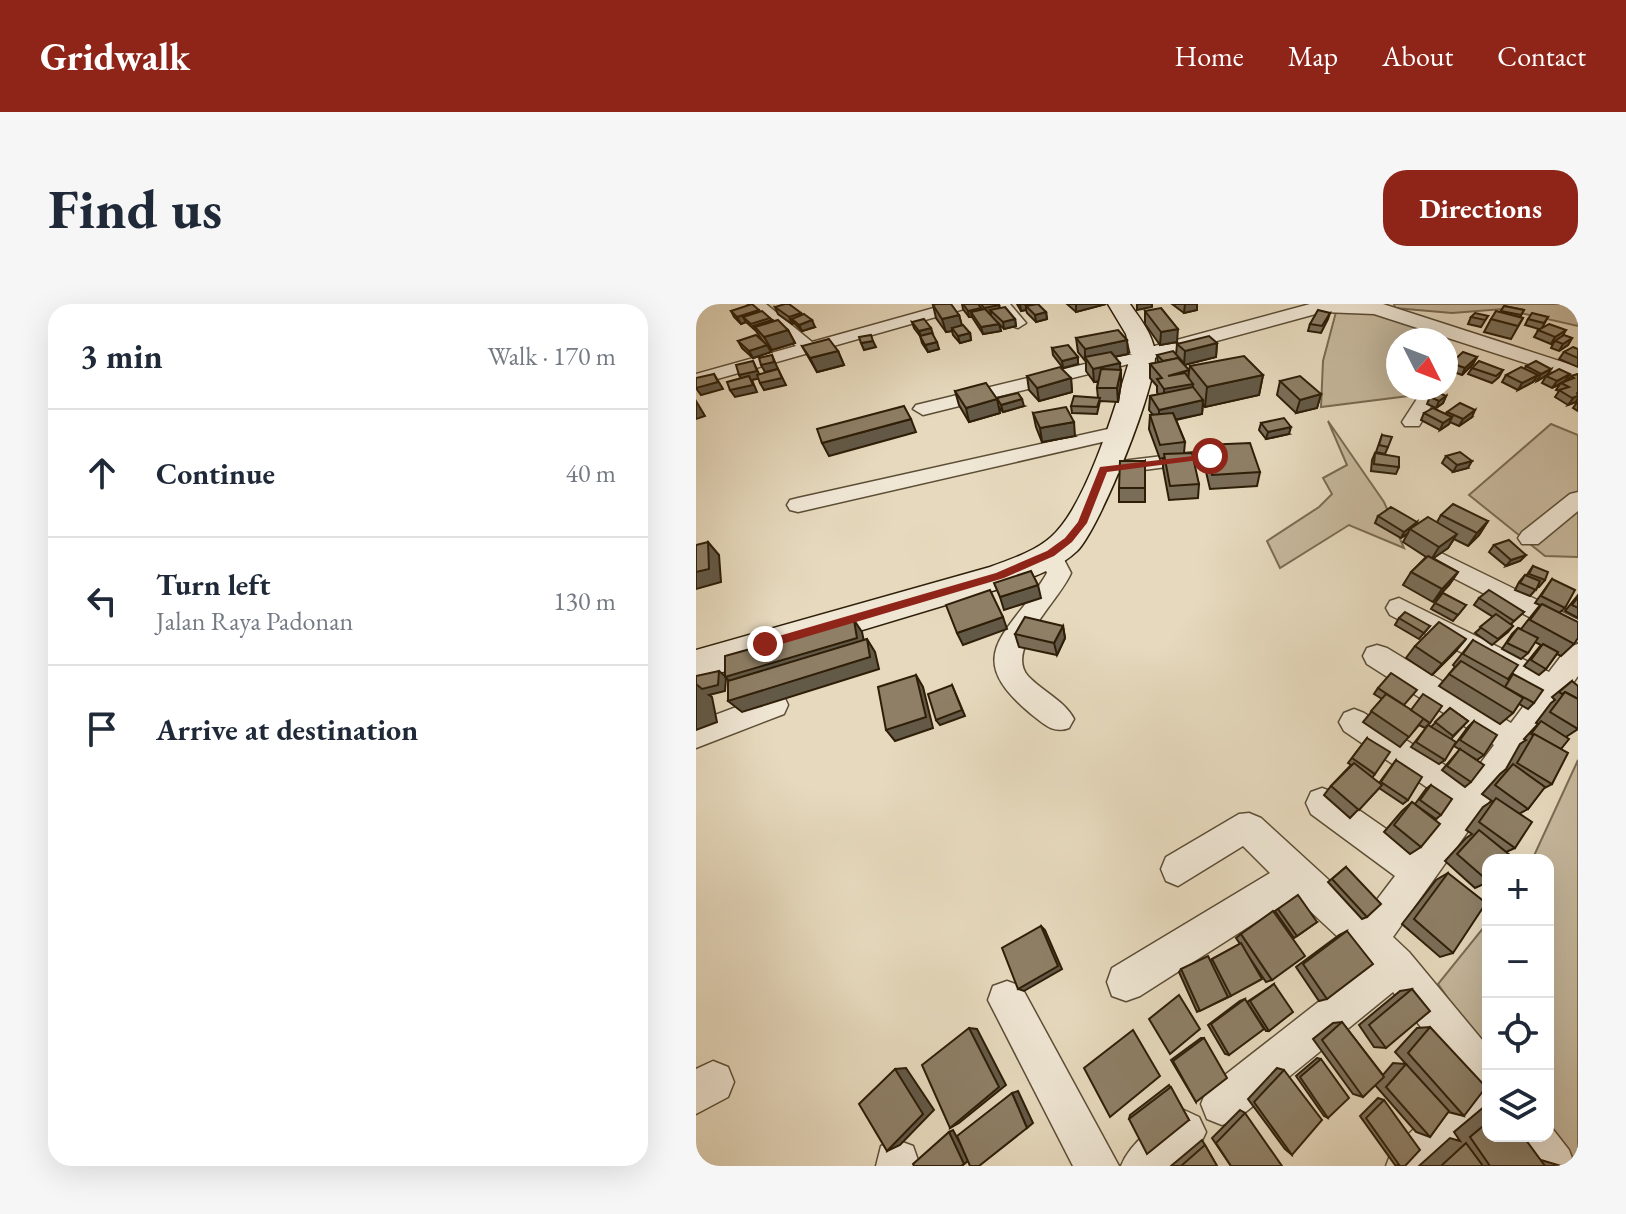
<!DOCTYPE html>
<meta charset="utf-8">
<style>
body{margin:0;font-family:"EB Garamond",serif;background:#f6f6f7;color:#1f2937}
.controls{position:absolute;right:24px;bottom:24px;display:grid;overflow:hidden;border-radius:16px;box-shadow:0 8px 32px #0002}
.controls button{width:72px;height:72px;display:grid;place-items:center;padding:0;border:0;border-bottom:2px solid #e0e1e3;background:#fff;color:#1f2937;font:40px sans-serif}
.compass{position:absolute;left:690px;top:24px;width:72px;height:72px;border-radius:50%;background:#fff;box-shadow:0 8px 32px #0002;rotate:132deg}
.stop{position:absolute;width:24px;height:24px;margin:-18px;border:6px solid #8f2418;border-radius:50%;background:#fff}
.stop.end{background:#8f2418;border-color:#fff;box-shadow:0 2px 8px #0008}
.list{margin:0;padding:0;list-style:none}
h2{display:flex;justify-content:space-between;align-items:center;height:104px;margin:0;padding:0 32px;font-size:34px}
h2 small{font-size:26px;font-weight:400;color:#747a83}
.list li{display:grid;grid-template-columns:52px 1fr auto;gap:24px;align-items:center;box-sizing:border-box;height:128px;padding:0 32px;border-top:2px solid #e0e1e3}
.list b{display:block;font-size:30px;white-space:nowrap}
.list p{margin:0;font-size:26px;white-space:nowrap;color:#747a83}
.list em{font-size:26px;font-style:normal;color:#747a83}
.icon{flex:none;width:44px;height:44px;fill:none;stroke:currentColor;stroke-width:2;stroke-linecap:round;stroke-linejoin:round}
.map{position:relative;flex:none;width:882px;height:862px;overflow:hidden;border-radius:24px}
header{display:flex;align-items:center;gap:48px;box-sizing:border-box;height:112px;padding:0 40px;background:#8f2418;color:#fff}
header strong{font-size:38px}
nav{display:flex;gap:44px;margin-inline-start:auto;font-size:28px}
.intro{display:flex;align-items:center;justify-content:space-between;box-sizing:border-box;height:192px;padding:0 48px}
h1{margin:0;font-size:56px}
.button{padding:20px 36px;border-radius:24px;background:#8f2418;color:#fff;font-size:28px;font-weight:700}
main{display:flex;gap:48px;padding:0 48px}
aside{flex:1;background:#fff;border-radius:24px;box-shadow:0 8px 32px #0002}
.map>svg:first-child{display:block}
.green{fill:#c7b99e;stroke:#7a6c53;stroke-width:2}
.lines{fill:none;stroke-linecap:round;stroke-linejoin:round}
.minor-casing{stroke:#5c4d35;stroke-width:3}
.tertiary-casing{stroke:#5c4d35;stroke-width:3}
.secondary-casing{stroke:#2e1e08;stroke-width:3}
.minor{fill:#efe6d4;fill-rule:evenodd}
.tertiary{fill:#efe6d4;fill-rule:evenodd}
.secondary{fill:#efe6d4;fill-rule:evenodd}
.wall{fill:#7a6d58;stroke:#2e1e08;stroke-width:2}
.shaded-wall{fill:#635947;stroke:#2e1e08;stroke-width:2}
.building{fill:#8e7f66;stroke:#2e1e08;stroke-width:2}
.route{fill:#8f2418}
</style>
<header>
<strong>Gridwalk</strong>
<nav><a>Home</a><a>Map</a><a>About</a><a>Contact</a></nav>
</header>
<div class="intro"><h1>Find us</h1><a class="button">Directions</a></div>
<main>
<aside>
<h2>3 min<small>Walk · 170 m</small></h2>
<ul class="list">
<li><svg class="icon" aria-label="ahead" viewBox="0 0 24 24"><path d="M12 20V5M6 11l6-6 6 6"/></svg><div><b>Continue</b></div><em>40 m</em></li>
<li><svg class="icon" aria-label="left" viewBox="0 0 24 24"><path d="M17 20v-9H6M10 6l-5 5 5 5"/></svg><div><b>Turn left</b><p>Jalan Raya Padonan</p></div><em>130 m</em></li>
<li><svg class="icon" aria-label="arrive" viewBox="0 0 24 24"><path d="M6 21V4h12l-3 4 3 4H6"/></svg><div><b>Arrive at destination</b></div></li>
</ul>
</aside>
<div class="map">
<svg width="882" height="862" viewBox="0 0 882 862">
<rect width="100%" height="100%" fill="#e6d9bd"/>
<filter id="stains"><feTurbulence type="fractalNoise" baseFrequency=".0025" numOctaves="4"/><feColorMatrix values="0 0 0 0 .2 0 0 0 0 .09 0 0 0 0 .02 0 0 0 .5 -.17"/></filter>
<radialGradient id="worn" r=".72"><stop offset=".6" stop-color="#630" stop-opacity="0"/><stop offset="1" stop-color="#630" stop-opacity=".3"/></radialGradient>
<g class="green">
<path d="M698 0H882V22L807 5 756 9 699 4Z"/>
<path d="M640 8 677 9 746 30 743 36H702V84H729L728 90 625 103 627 57Z"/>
<path d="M632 117 688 198 708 244 653 221 584 264 571 237 623 203 636 190 627 174 651 161Z"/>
<path d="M855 120 882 131V253L849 252 773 191Z"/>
<path d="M882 456V862H871L852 832V556H836Z"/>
<path d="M792 618V751L742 680Z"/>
</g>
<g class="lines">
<defs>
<g id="minor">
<path d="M52 0H70L116 38 252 0H277L275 3 0 81V70L100 42Z"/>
<path d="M298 0H314L330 19 322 24 316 22Z"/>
<path d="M447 46 456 51 453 55 227 111 217 105 220 101Z"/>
<path d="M728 84H746L723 122H709L706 118Z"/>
<path d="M421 123 428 125 431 129 428 133 102 208 94 206 91 201 94 196 102 194Z"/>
<path d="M541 143 548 145 551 149 548 153 409 171 398 165 409 159Z"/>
<path d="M882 188V207L842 240H826L822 234 826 228 874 190Z"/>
<path d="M354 242 362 244 375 269C364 296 308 345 332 372 346 387 369 397 378 415L373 424C357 430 348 420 335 410 264 351 312 331 348 274L351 269 342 250 346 244Z"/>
<path d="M743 248 882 316V338L734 262 731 256 734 250Z"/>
<path d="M703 294 853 368 872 343 882 340V372L697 633 713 648 792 743V813L743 862H690L696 846 768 777 697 688 541 815 526 821 511 815 505 800 511 785 671 660 599 593 444 692 430 697 416 692 411 678 416 664 574 569 547 542 482 582 470 577 465 565 470 553 543 510 553 509 565 514 670 610 699 572 615 510 610 499 615 488 626 484 637 488 719 545 754 499 648 427 643 418 648 409 658 405 668 409 772 476 798 441 671 360 667 352 671 344 681 341 691 344 815 419 839 387 694 311 690 304 694 297Z"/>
<path d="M78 389 88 392 92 401 88 410 0 444V418Z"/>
<path d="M311 677 325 682 423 862H377L292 696 297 682Z"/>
<path d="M17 757 32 763 38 778 32 793 0 810V765Z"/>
<path d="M488 806 503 813 510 828 503 843 481 862H425C435 837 463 817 488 806Z"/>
<path d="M852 819 873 846 879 862H830L813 832H852Z"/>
<path d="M201 836 217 842 224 862H180L185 842Z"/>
</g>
<path id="tertiary" d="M614 0H687L882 63V76L678 10 627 8 447 57 437 51 440 47Z"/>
<path id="secondary" d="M412 0H434C444 15 457 30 459 49 462 80 404 224 381 247 363 264 339 272 316 281L0 376V346L294 263C315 255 338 248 355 233 391 202 421 97 435 51L430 30Z"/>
</defs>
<use href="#minor" class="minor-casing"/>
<use href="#tertiary" class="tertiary-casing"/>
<use href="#secondary" class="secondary-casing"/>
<use href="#minor" class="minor"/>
<use href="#tertiary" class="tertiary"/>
<use href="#secondary" class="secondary"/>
</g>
<g class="wall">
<path d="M266 0H302L304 4 319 15 320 22 308 25 303 20 305 27 287 30 276 13H273L267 5Z"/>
<path d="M321 0H338L350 8 351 15 340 18 331 9 330 6 325 7Z"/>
<path d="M371 0H410L380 8Z"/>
<path d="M476 0H501V6L488 9Z"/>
<path d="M237 1 263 11 266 22 274 29 275 36 264 39 257 31 256 27 250 28 240 14Z"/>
<path d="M808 2 828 6 824 13 827 14 815 35 788 28 795 15 804 8Z"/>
<path d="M79 3 106 11 119 23 106 27 98 19 96 20 82 10Z"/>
<path d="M35 7 64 8 92 26 99 39 76 46 72 43 75 48 57 54 46 44 42 37 66 36 60 27 50 18 45 20 38 13Z"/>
<path d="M449 7 481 38 464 41 449 20Z"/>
<path d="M634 9 632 15 625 29 612 27 614 20Z"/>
<path d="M792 12 785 23 772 20 775 13Z"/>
<path d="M852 13 846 24 876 34 872 41 863 47 855 44 858 38 855 40 838 33 843 25 829 21 832 15Z"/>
<path d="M216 18 236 30 243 45 232 48 226 39 224 32 218 24Z"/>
<path d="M380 34 432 50 418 53 425 66V79L422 98 404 97 401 110 376 109 375 102 402 94 401 84 402 78H398L390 67V58L382 48Z"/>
<path d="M521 39 520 53 488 61 493 66 494 62 567 71 563 91 509 103 507 100 506 110 480 116 489 138 488 149 503 180 502 194 473 196 467 164V154L464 155 453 125 454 111H457L453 106 454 92 462 91 461 88V82L454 74V60L462 59 461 51H480L481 40Z"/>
<path d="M106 42 142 47 148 61 121 68Z"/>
<path d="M356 44 382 60 367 64 357 51Z"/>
<path d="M882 45V63L863 55 868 48Z"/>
<path d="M781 53 777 60 766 71 752 66 755 59Z"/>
<path d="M830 62 855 65 851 71 841 77 839 76 837 78 822 86 806 78 810 71 829 65Z"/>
<path d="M776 64 807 66 803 73 796 79 772 70Z"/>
<path d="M882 70 880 98 872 101 859 93 863 87 860 86 864 80 856 84 846 79 850 72 868 78 872 76 875 72Z"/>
<path d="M331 72 375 74 376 88 343 97 333 86Z"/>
<path d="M584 77 625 90 621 104 600 109 581 91Z"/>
<path d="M259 87 301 95 328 102 307 108 302 102 304 109 273 118 263 101Z"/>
<path d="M750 92 747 99 740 104 731 100 734 93Z"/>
<path d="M882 97V107L877 104Z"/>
<path d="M751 108 776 113 763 122 754 118 753 120 744 126 725 116 728 109 750 110Z"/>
<path d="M337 109 379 132 346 138 340 123Z"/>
<path d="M565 119 593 130 570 135 563 126Z"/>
<path d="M686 131 692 143 689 150 680 148Z"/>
<path d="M509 141 564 168 561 182 514 185 507 155Z"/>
<path d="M679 149 703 163 700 170 675 167 676 156Z"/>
<path d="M750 152 772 164 757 168 746 159Z"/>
<path d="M449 157V198H423V184Z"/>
<path d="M745 211 792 217 783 231 772 242 758 235 752 244 737 254 762 268 753 281 737 298 707 281 715 268 730 253 707 238 712 229 705 234 679 219 682 212 720 221 741 218Z"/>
<path d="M798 241 830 251 824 257 810 262 793 248Z"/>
<path d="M837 262 849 276 843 283H842L834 292 819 286 823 278 829 271 830 272Z"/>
<path d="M856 275 869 304 863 309 878 340 865 352 861 350 850 365 843 371 828 362 845 341 839 338 832 349 825 355 806 345 816 330 822 324 825 325 844 301 839 299Z"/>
<path d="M882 291V314L869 307Z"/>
<path d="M783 294 828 308 815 320 817 322 812 328 796 341 779 329 797 313 778 301Z"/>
<path d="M739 299 770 301 757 317 735 305Z"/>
<path d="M703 314 734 322 723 335 699 321Z"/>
<path d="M367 322 369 334 361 351 323 343 319 330Z"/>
<path d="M777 336 812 375 817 370 838 399 832 405 823 400 817 409 804 420 743 382 759 363 757 361Z"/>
<path d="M719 342 760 347 736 371 710 354Z"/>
<path d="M876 377 882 425 870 433 865 445 856 480 847 485 832 505 823 510 819 544 810 548 792 578 779 584 749 557 770 534 776 530 770 526 787 503 796 497 786 490 804 470 810 465 824 440 830 436 828 435 842 420 840 419 855 399 859 396 856 393Z"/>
<path d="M682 384 734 419 729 424 723 421 704 443 667 418 686 395 678 390Z"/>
<path d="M754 404 772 417 755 435 749 456 743 460 715 443 732 421 735 423Z"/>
<path d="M778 417 788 451 781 456 758 442 772 423Z"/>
<path d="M671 434 679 470 676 474 683 479 700 456 712 496 707 500 683 484 654 514 628 491 635 482 655 461 652 459Z"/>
<path d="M764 445 775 478 769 483 746 466Z"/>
<path d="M735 481 745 511 740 515 720 501 725 543 714 550 688 528 706 507 716 498 719 500 730 485Z"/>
<path d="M650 563 671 613 666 615 632 578Z"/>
<path d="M752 569 757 649 744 653 706 620 740 576Z"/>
<path d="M582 605 621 618 598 634 579 607Z"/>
<path d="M651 627 631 695 623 697 600 663 643 631Z"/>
<path d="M545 630 576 676 570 678 553 653 535 692 501 708 483 668 485 665 515 656 544 640 540 634Z"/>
<path d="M578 680 573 727H570L551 698Z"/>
<path d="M716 685 690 744 678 743 663 721 704 687Z"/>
<path d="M549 695 533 751 529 750 512 721 544 697Z"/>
<path d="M646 718 687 771 697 759 710 760 699 748 721 724 734 723 768 812 752 808 734 833 720 828 679 781 667 793 657 790 617 735 637 719Z"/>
<path d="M505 734H508L500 798 475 756Z"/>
<path d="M621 754 625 755 632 814 628 812 600 772Z"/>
<path d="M581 764 588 766 596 851 589 845 552 795Z"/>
<path d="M473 781 493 816 433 815 434 811Z"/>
<path d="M682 794 688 796 709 862 699 861 664 812Z"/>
<path d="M789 802H792V832L845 856 865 862H723L754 834 764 837 758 828Z"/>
<path d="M544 806 549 809 535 862 516 834Z"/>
<path d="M506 836 521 862H475Z"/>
</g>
<g class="shaded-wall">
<path d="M324 0H338L330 2V6L325 7Z"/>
<path d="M380 0H410L380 8Z"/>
<path d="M441 0H456V3L441 6Z"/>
<path d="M489 0H501V6L488 9Z"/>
<path d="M303 1 304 8 294 6 295 10 290 11 288 4Z"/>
<path d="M285 4 286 10 275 8 276 13H273L272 7Z"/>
<path d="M63 6 66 13H47L50 18 45 20 41 13Z"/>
<path d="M350 8 351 15 340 18 339 11Z"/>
<path d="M105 9 108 16 96 15 98 19 96 20 93 13Z"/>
<path d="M263 11 267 25 256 24V27L250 28 246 15Z"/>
<path d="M319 15 320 22 308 25 307 18Z"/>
<path d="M116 16 119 23 106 27 103 21Z"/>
<path d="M303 20 305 27 287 30 285 23Z"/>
<path d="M235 24 237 30 225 33 223 27Z"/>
<path d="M482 25 481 38 464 41 465 28Z"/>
<path d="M92 26 99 39 76 46 68 33Z"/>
<path d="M870 26 866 33 855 40 859 33Z"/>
<path d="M274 29 275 36 264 39 262 32Z"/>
<path d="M876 34 872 41 863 47 867 40Z"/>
<path d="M431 36 432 50 393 58 389 54V45Z"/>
<path d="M177 37 180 43 168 46 165 39Z"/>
<path d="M241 38 243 45 232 48 229 41Z"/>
<path d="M521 39 520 53 488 61 489 47Z"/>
<path d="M71 41 75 48 57 54 53 47Z"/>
<path d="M142 47 148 61 121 68 114 54Z"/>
<path d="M76 51 82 65 69 68 65 61Z"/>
<path d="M382 53V60L367 64 366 57Z"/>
<path d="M781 53 777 60 766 71 769 64Z"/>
<path d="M57 57 65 74 56 76 61 88 39 93 34 86 47 78 43 71Z"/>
<path d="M424 59 425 79 422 98 421 84 423 73 398 78 397 65Z"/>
<path d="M82 65 90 81 68 86 64 79Z"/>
<path d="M855 65 851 71 841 77 845 70Z"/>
<path d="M493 66 492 80H497L495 93 468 99V85L472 72Z"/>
<path d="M18 70 27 85 5 91 0 84Z"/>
<path d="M874 70 869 77 856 84 861 77Z"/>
<path d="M567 71 563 91 509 103 511 83Z"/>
<path d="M842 71 837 78 822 86 826 79Z"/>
<path d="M375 74 376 88 343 97 341 84Z"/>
<path d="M882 88V94L880 98 872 101Z"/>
<path d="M625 90 621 104 600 109 604 96Z"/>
<path d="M750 92 747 99 740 104 743 97Z"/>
<path d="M301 95 304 109 273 118 270 104Z"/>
<path d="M326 95 328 102 307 108 305 101Z"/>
<path d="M507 96 506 110 463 119V106Z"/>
<path d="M0 97 9 112 0 115Z"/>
<path d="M779 106 776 113 763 122 767 115Z"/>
<path d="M756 113 753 120 744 126 747 119Z"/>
<path d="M215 115 220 128 133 152 126 139Z"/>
<path d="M378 118 379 132 346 138 344 124Z"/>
<path d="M595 123 593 130 570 135 572 128Z"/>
<path d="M776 157 772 164 757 168 761 161Z"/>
<path d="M792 217 783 231 772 242 781 229Z"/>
<path d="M721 218 718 225H714L712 229 705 234 708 228Z"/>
<path d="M761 230 752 244 735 256 743 243Z"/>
<path d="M12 238 23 251 25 278 0 285V268Z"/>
<path d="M830 251 824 257 810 262 815 256Z"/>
<path d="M762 268 753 281 737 298 746 285Z"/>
<path d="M342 281 345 294 308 306 304 293Z"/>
<path d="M307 313 311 325 267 341 261 329Z"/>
<path d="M158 316 166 328 170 347 42 385 30 374 29 387 13 391 16 393 21 418 0 426V380L23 367 30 373Z"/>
<path d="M367 322 369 334 361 351 358 339Z"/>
<path d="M171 335 179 348 183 365 46 408 32 397Z"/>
<path d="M770 335 760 347 736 371 746 360Z"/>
<path d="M220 371 227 383 237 424 199 437 190 426Z"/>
<path d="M256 381 269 412 244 421 240 416Z"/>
<path d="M345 622 349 626 366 665 328 687 322 685Z"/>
<path d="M273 724 281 725 310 781 263 819 254 824Z"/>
<path d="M210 764 238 806 204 841 191 847 199 765Z"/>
<path d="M322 787 337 819 331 824 316 789Z"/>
<path d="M257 826 273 856 266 862 253 828Z"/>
</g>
<g class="building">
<path d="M56 0 63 6 41 13 35 7Z"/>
<path d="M89 0H93L105 9 93 13 79 3Z"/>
<path d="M240 0H255L263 11 246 15 237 1Z"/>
<path d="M267 0H282L285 4 272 7Z"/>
<path d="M285 0H302L303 1 288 4Z"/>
<path d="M342 0 350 8 339 11 330 2Z"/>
<path d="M808 2 828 6 825 11 805 7Z"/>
<path d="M309 3 319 15 307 18 294 6Z"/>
<path d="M465 4 482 25 465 28 449 7Z"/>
<path d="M289 5 303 20 285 23 275 8Z"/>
<path d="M622 6 634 9 626 22 614 20Z"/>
<path d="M66 7 74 14 55 20 47 13Z"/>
<path d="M800 7 827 14 822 22 795 15Z"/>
<path d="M779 9 792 12 789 16 775 13Z"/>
<path d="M836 9 852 13 848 19 832 15Z"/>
<path d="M108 10 116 16 103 21 96 15Z"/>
<path d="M228 15 235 24 223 27 216 18Z"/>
<path d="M76 16 78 17 59 24 57 22Z"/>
<path d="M82 16 92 26 68 33 59 23Z"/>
<path d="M853 20 870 26 859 33 842 26Z"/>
<path d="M267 21 274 29 262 32 256 24Z"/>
<path d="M422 26 431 36 389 45 380 34Z"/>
<path d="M236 29 241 38 229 41 224 32Z"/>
<path d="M60 31 71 41 53 47 42 37Z"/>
<path d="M175 31 177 37 165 39 163 33Z"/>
<path d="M868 31 876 34 867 40 859 37Z"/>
<path d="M513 32 521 39 489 47 481 40Z"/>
<path d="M133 35 142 47 114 54 106 42Z"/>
<path d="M372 41 382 53 366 57 356 44Z"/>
<path d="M877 43 882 45V54L868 48Z"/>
<path d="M477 47 487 58H486L482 54 467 57 461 51Z"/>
<path d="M415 48 424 59 397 65 389 53Z"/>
<path d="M767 48 781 53 769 64 755 59Z"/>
<path d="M76 51 78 58 65 61 63 54Z"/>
<path d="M548 52 567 71 511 83 494 62Z"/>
<path d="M482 54 493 66 472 72 489 69 497 80 468 85 461 75 466 74 454 60Z"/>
<path d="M57 57 61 67 43 71 40 61Z"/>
<path d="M783 57 807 66 800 72 776 64Z"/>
<path d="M840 57 855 65 845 70 830 62Z"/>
<path d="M364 63 375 74 341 84 331 72Z"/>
<path d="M825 63 842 71 826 79 810 71Z"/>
<path d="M82 65 86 74 64 79 61 71Z"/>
<path d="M405 65 425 66 421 84H401Z"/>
<path d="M863 65 874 70 861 77 850 72Z"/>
<path d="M18 70 22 78 0 84V74Z"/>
<path d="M882 70V88L881 89 882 92 876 94 863 86 873 83 865 79 878 74 875 72Z"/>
<path d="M53 72 57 81 34 86 31 78Z"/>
<path d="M604 72 625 90 604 96 584 77Z"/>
<path d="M290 79 301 95 270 104 259 87Z"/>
<path d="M497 83 507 96 463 106 454 92Z"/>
<path d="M741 88 750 92 743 97 734 93Z"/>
<path d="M322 89 326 95 305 101 301 94Z"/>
<path d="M378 92 404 94 401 103 375 102Z"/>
<path d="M764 99 779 106 767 115 751 108Z"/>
<path d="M208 102 215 115 126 139 121 125Z"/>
<path d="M370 103 378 118 344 124 337 109Z"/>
<path d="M737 104 756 113 747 119 728 109Z"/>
<path d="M477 109 489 138 464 141 454 111Z"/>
<path d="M588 114 595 123 572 128 565 119Z"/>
<path d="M686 131 696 133 692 143 683 141Z"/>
<path d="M554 139 564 168 516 171 509 141Z"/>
<path d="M764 148 776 157 761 161 750 152Z"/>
<path d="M496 149 503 180 474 182 468 150Z"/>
<path d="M679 149 703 153V163L678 160Z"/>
<path d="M424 157H449V184H423Z"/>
<path d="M757 200 792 217 781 229 745 211Z"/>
<path d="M695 203 721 218 708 228 682 212Z"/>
<path d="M732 213 761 230 743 243 714 225Z"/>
<path d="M813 236 830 251 815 256 798 241Z"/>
<path d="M12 238 13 265 0 268V241Z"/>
<path d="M732 252 762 268 746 285 715 268Z"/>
<path d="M837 262 852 268 849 276 833 270Z"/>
<path d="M335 267 342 281 304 293 298 279Z"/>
<path d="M829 271 844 277 840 286 824 279Z"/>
<path d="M856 275 879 286 869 304 845 292Z"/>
<path d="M294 286 307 313 261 329 250 301Z"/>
<path d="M793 286 828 308 818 317 783 294Z"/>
<path d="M747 289 770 301 762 311 739 299Z"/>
<path d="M882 293V304L876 301Z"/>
<path d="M846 300 882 318V334L878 340 834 316Z"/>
<path d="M709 308 734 322 728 329 703 314Z"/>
<path d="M800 310 817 322 802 335 784 323Z"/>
<path d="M329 313 367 322 358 339 319 330Z"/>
<path d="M158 316 161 334 29 373V352Z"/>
<path d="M743 318 770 335 746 360 719 342Z"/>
<path d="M822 324 842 334 832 349 811 339Z"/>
<path d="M171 335 174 353 32 397V377Z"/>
<path d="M777 336 822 361 812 375 767 350Z"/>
<path d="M847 340 862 348 850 365 835 356Z"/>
<path d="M765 357 827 394 817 409 753 370Z"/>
<path d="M23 367 22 381 6 385 0 380V372Z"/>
<path d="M695 369 721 386 708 401 682 384Z"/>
<path d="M817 370 847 386 838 399 809 383Z"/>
<path d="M220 371 230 413 190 426 182 383Z"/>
<path d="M876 377 882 382V395L869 388 866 390 863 388Z"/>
<path d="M256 381 266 406 240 416 232 390Z"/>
<path d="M869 388 882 395V425L854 408Z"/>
<path d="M690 390 728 414 713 433 675 407Z"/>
<path d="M727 390 746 402 734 419 715 406Z"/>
<path d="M754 404 772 417 757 432 739 418Z"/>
<path d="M778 417 801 431 788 451 764 436Z"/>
<path d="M845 417 873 435 865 445 838 430 837 431 835 430Z"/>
<path d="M732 421 760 438 749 456 720 438Z"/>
<path d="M838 430 872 449 856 480 821 459Z"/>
<path d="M671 434 694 448 679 470 656 454Z"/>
<path d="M764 445 788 461 775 478 751 462Z"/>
<path d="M700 456 726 473 712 496 685 478Z"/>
<path d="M658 459 686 481 663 506 635 482Z"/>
<path d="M817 460 849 483 832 505 799 481Z"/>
<path d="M735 481 756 495 745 511 724 496Z"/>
<path d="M800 494 836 518 819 544 783 518Z"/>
<path d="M716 498 744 520 725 543 698 521Z"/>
<path d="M783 526 815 552 812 556H792V577L761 550Z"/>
<path d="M650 563 685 600 671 613 636 575Z"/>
<path d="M752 569 790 599 757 649 718 615Z"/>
<path d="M602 591 621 618 601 632 582 605Z"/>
<path d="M577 607 609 652 576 676 545 630Z"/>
<path d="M345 622 362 662 322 685 306 644Z"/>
<path d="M651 627 677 660 631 695 607 660Z"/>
<path d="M545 639 566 675 535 692 516 655Z"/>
<path d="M512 652 532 693 504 707 485 665Z"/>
<path d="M578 680 597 708 573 727 554 697Z"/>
<path d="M716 685 734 707 690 744 673 721Z"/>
<path d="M483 691 504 725 474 750 453 715Z"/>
<path d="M549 695 568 725 533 751 515 720Z"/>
<path d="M646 718 688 773 667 793 626 736Z"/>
<path d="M734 723 790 783 768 812 712 749Z"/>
<path d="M273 724 303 783 254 824 226 761Z"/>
<path d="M437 726 464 772 414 813 388 764Z"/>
<path d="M508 734 531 774 500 798 477 757Z"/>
<path d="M625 755 653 794 632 814 604 773Z"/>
<path d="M710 760 753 807 734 833 690 783Z"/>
<path d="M199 765 227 810 191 847 163 800Z"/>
<path d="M588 766 626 816 596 851 558 798Z"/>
<path d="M475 783 493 816 451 850 433 815Z"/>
<path d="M316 789 331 824 283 862H274L261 832Z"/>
<path d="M688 796 724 846 709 862H704L670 814Z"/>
<path d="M549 809 586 862H535L520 839Z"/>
<path d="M792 818V832H827L849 862H794L774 833Z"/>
<path d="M253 828 268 860 265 862H218L217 860Z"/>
<path d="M770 839 787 862H745Z"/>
<path d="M509 841 521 862H485Z"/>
</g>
<path class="route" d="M514 150 518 154 411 168 391 219 376 238 358 252 308 274 69 345 64 340 69 336 300 269 351 247 369 234 382 218 404 163Z"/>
<rect width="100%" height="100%" filter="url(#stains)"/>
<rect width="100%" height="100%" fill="url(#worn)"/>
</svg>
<div class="controls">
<button>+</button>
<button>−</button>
<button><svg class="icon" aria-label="locate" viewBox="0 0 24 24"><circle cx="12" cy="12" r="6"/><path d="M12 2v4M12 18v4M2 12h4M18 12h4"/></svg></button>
<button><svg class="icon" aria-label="layers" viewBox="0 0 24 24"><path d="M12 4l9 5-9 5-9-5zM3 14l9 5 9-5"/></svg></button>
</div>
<svg class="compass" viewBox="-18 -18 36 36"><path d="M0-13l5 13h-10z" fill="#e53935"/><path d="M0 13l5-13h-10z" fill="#747a83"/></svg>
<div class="stop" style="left:514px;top:152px"></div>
<div class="stop end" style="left:69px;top:340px"></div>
</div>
</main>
